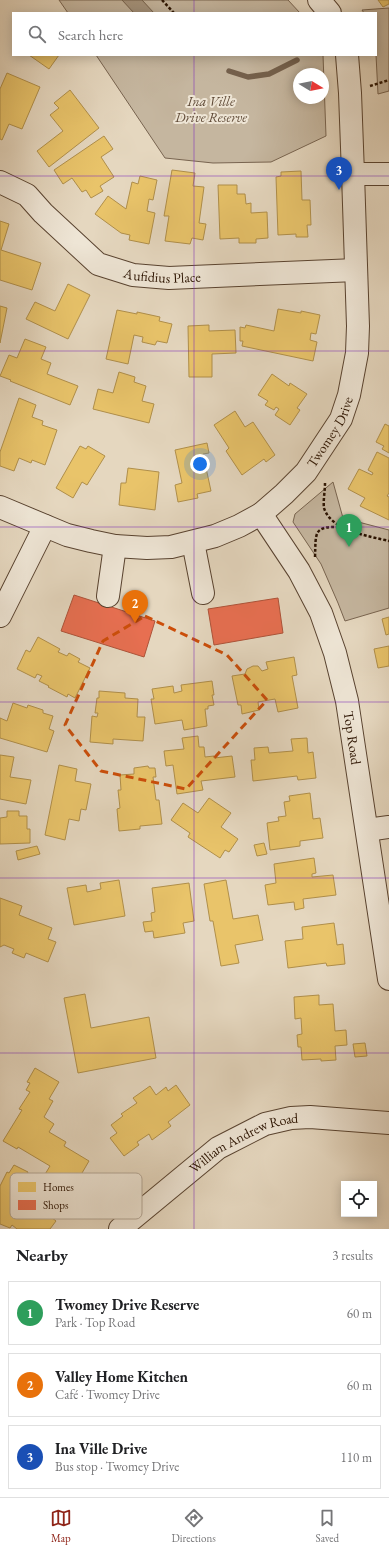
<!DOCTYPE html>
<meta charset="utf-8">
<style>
body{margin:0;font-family:"EB Garamond",serif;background:#f2f2f2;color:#202124}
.controls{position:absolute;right:12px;bottom:12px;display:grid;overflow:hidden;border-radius:0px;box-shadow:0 2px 10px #0003}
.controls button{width:36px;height:36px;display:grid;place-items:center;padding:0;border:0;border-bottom:1px solid #e0e0e0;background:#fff;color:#202124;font:20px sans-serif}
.compass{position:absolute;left:293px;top:68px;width:36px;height:36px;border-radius:50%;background:#fff;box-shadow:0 2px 10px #0003;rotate:100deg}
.you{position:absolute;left:200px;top:464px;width:14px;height:14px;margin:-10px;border:3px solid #fff;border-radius:50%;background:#1a73e8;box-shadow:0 0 0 6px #1a73e833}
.badge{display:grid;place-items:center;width:26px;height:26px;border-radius:50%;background:#8f2418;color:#fff;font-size:13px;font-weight:700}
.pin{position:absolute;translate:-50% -33px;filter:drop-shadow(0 1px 2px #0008)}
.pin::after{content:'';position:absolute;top:21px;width:14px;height:12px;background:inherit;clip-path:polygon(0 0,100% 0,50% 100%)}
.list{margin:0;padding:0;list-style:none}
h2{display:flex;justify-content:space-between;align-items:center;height:52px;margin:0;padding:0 16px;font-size:17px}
h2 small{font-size:13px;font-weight:400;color:#757577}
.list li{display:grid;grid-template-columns:26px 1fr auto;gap:12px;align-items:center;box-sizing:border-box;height:64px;margin:0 8px 8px;padding:0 8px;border:1px solid #e0e0e0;border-radius:0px}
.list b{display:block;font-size:15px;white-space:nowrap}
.list p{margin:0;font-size:13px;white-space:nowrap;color:#757577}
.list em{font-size:13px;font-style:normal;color:#757577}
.icon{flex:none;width:22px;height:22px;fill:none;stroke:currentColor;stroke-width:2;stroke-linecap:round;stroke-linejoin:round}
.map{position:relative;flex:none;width:389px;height:1229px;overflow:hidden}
.search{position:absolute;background:#fff;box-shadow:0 2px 10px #0003;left:12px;right:12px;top:12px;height:44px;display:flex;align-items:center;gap:10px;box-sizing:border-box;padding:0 14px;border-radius:0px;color:#757577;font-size:15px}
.sheet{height:268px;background:#fff}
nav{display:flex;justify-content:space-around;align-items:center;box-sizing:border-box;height:56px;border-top:1px solid #e0e0e0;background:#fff;font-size:11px;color:#757577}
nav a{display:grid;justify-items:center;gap:2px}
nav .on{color:#8f2418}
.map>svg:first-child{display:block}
.green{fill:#c5b69f;stroke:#786450;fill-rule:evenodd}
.water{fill:#a5947e;stroke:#74604c}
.homes{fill:#e9c46a;stroke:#b08f4a}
.shops{fill:#e76f51;stroke:#ae5339}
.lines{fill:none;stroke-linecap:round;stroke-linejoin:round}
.stream{stroke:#74604c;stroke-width:5.5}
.minor-casing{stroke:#594330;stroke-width:24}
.path{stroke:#2a1200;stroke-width:2.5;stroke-dasharray:3 2;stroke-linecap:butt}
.minor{stroke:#eee5d5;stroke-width:22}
.marked{fill:none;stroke:#cc4e0a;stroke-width:3;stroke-dasharray:8 5;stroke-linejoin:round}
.grid{fill:none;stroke:#7b2cbf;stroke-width:1;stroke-opacity:0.55}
.labels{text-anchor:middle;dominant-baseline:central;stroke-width:4;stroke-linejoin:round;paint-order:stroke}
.park-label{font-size:14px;font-style:italic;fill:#604b38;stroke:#eee5d5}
.street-label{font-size:14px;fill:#2a1200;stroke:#eee5d5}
.key{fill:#eee5d5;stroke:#b3a695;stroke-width:1}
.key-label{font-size:11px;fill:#2a1200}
</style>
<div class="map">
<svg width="389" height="1229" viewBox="0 0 389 1229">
<rect width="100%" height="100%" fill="#e5d7bf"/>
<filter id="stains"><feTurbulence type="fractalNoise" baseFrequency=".005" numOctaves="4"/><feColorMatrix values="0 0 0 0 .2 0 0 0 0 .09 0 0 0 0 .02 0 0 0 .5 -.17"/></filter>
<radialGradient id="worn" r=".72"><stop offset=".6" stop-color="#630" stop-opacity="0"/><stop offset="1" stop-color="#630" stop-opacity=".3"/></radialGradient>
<g class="green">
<path d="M59 0H288L300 13H68Z"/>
<path d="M389 8V91L378 94 376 55V13H364L362 10Z"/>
<path d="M96 55H323L326 136 271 162 213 163 165 158ZM299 74H323V98H299Z"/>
<path d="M333 482 343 518 389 530V608L345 621 338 603 321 564 293 522 295 514Z"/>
</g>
<path class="water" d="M122 0H142L154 13H134Z"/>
<g class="homes">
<path d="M378 0H389V4L383 7Z"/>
<path d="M29 55H59L49 69Z"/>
<path d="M7 73 40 87 22 129 9 124 2 140 0 139V89Z"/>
<path d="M70 90 99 128 49 167 37 151 63 131 50 115 59 108 54 103Z"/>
<path d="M104 136 113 149 101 157 114 177 100 186 103 191 91 198 86 190 82 192 72 178 63 184 54 170Z"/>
<path d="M172 170 195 173 193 186 204 187 199 223 206 224 203 240 192 238 190 244 165 241 169 216H164Z"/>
<path d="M301 171 302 200H310L311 225H307L308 237H296V234L278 235 276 177 281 176V172Z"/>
<path d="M140 176 157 180 153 200 149 199 147 211 155 213 149 244 129 240 130 235 121 233 95 214 108 196 126 209 132 182 138 184Z"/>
<path d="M218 185H237V194H245L246 204 251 203V213L267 212 268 238 256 239V243H239V238L220 239Z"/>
<path d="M0 221 9 224 1 250 41 263 32 290 0 280Z"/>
<path d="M68 284 90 295 68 339 26 319 35 302 55 311Z"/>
<path d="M0 306 7 308 0 343Z"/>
<path d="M278 309 301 313V311L320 315 316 334 311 333 310 340 317 342 313 361 242 346 243 341H240V327L245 328 246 325 274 331Z"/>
<path d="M117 310 137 314V312L160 317 159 321 172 324 167 343 157 341 155 345 142 342 143 337 134 335 128 364 106 359Z"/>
<path d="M209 325V331L235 330 236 353 212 354V377H189L188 326Z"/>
<path d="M25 339 46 347 41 359 51 363 47 374 78 386 70 405 10 381 11 380 0 376 9 355 17 358Z"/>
<path d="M119 372 135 377 134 382 146 386 142 401 154 404 149 423 93 409 98 389 113 393Z"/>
<path d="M272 374 289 386 290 383 307 394 297 408 300 410 290 425 275 415 279 409 276 407 274 410 265 405 268 401 258 395Z"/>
<path d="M19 398 36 405 32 417 43 421 42 425 57 430 45 465 32 460 31 463 19 458 14 471 0 466V452Z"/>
<path d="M235 411 245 427 253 422 275 455 266 462 264 459 242 475 226 451 229 448 214 425Z"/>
<path d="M385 424 389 426V453L382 449 384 446 376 442Z"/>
<path d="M207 443 209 453 203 454 211 491 197 494 198 498 178 502 175 485 182 483 175 450Z"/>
<path d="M80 446 86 449 88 446 105 456 87 485 82 482 73 498 56 488Z"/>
<path d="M377 452 389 458V493L387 496 389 497V520L360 506 365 498 348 489 359 469 372 475 373 473 368 470Z"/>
<path d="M128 468 159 472 155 510 119 505 121 483H126Z"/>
<path d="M389 617V634L386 635 382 619Z"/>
<path d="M38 637 60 649 58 652 67 656 69 653 80 659 78 662 90 668 75 698 68 694 67 697 48 687 49 686 39 681 42 676 37 674 35 678 17 669 26 650 30 652Z"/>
<path d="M389 646V666L378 668 374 649Z"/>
<path d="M294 657 297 675 292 676 298 708 278 712 275 699 258 702 259 710 242 714 241 705H238L232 676 245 674 247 669 253 666H258L262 671 268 669 266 662Z"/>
<path d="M212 681 214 695H212L214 705 208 706V709H205L207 726 184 730 182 720 155 724 151 699H154L152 689 173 686 174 693 182 691 181 685Z"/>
<path d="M99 691 125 693V698L138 699 137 717H145L143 741 113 739V744L90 742 92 716 97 717 98 713H95L97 698H99Z"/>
<path d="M13 703 27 708 28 705 43 710V713L53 716 49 729 54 731 47 752 0 738V718L7 721Z"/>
<path d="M198 736 199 747H204L205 757 214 756V758L232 756 235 777 201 781 203 790 177 794 173 765 166 766 164 751 184 749 182 738Z"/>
<path d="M307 738 308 753 313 752 316 778 298 780 297 776 253 781 251 760H255L254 748 268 747 269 753 293 751 291 739Z"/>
<path d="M0 755 14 757 10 777 31 780 26 804 0 799Z"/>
<path d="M59 765 77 769 75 781 91 784 86 810 81 809 79 821 69 819 65 840 45 835Z"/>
<path d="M148 766 149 768H155L156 777H153L156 800H159L162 824 140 826V829L119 831 117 809 120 808 118 790H121L120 775 134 774V768Z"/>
<path d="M310 793 313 819 320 818 323 838 300 841V846L270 850 267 823 279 821 278 817 286 816 284 802 290 801 289 796Z"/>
<path d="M209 798 231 813 221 827 238 839 229 852 225 850 220 858 188 837 190 833 171 820 183 803 198 813Z"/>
<path d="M7 811H19V816H27V829H30V843L0 844V818L7 817Z"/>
<path d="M264 843 267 854 257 856 254 845Z"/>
<path d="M37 846 40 854 18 860 16 851Z"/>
<path d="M314 858 316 873 312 874V877L333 875 336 895 303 899 304 908 295 910 294 902 268 905 265 885 276 883 274 864Z"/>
<path d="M119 880 125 916 74 925 67 888 86 885 87 892 101 889 100 883Z"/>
<path d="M226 880 233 919 258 915 263 940 235 945 239 963 221 966 213 921H210L204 884Z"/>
<path d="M189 883 194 921 183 923 185 933 154 938 153 931 145 932 143 922 152 921 151 913 155 912 152 888Z"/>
<path d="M0 898 22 906 19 915 52 928 48 939 56 942 48 962 26 953 24 958 12 953 14 949 4 945 0 947Z"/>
<path d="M334 923 337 945 343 944 345 964 327 966 326 963 288 968 285 941 303 939 302 927Z"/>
<path d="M85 994 91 1028 149 1017 156 1058 78 1073 64 998Z"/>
<path d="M319 995V1005L333 1004 335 1031 346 1030 347 1045 335 1046 336 1060 321 1061V1059L302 1060 301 1047H298L297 1035 302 1034 301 1018 295 1019 294 997Z"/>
<path d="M365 1043 367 1056 355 1057 353 1044Z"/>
<path d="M35 1068 59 1082 49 1099 53 1101 44 1117 54 1124 49 1132 66 1142 64 1146 89 1161 75 1185 65 1180 62 1186 44 1176 50 1166 18 1147 17 1149 3 1141 22 1110 19 1109 30 1092 26 1090 30 1083 27 1082Z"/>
<path d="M176 1085 190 1105 168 1122 171 1126 152 1140 149 1134 137 1142 139 1145 124 1156 110 1138 117 1133 111 1125 123 1116 121 1114 137 1103 133 1098 150 1086 156 1095 166 1087 168 1091Z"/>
<path d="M14 1165 28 1172 15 1199 23 1203 30 1195 36 1200 48 1185 66 1198 51 1217 56 1221 50 1229H17L12 1225 10 1228 0 1224V1186L7 1172 9 1173Z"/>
</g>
<g class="shops">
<path d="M74 595 155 621 144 657 61 631Z"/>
<path d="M278 598 283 633 214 645 208 609Z"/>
</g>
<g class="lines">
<path class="stream" d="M229 71 248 77 269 74 297 60"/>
<defs>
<g id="minor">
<path d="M319 0 330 13"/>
<path d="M353 174H389"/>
<path id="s1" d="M0 182 27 195 43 213 98 264 133 275 169 278 356 270"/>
<path id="s2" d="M0 507 67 535 91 541 115 546 147 548 171 547 215 536 239 526 261 514 284 494 306 472 341 419 349 395 357 353 358 326 353 174 350 93 347 55"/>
<path id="s3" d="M261 514 299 571 321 613 335 653 347 701 389 979"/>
<path d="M193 542 203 593"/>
<path d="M108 596 115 546"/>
<path d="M0 616 45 526"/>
<path d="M367 830 389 827"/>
<path id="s4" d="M120 1229 218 1148 265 1124 291 1118 310 1117 389 1123"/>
</g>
</defs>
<use href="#minor" class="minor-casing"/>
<g class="path">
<path d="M162 0 174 13"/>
<path d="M370 86 389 80"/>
<path d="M325 483C325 491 323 501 324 508 331 531 369 536 389 541"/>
<path d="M315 557C316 532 313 526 341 527"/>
</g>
<use href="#minor" class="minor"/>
</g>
<path class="marked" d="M145 616 227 655 267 700 186 789 101 771 65 725 103 641Z"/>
<path class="grid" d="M194 0V13M194 55V1229M0 176H389M0 351H389M0 527H389M0 702H389M0 878H389M0 1053H389"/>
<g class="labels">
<g class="park-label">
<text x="211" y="101">Ina Ville<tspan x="211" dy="16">Drive Reserve</tspan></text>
</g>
<g class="street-label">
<text stroke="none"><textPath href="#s1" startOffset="195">Aufidius Place</textPath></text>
<text stroke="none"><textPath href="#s2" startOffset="383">Twomey Drive</textPath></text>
<text stroke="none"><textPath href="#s3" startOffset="245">Top Road</textPath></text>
<text stroke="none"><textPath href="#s4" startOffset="153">William Andrew Road</textPath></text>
</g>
</g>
<rect x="10" y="1173" width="132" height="46" rx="6" class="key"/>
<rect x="18" y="1182" width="18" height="10" fill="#e9c46a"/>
<rect x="18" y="1200" width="18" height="10" fill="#e76f51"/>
<g class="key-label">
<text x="43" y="1191">Homes</text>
<text x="43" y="1209">Shops</text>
</g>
<rect width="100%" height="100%" filter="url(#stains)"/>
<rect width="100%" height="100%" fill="url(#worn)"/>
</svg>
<div class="controls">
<button><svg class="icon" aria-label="locate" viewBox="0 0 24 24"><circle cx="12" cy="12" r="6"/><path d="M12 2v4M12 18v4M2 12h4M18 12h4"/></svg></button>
</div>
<svg class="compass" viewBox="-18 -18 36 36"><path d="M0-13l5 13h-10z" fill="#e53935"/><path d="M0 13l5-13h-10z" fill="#757577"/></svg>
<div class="you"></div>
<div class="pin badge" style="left:349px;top:547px;background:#2e9e5b">1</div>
<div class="pin badge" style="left:135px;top:623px;background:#e8710a">2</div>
<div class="pin badge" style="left:339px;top:190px;background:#1a4fb4">3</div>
<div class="search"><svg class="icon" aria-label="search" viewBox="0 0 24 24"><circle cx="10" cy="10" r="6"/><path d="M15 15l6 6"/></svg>Search here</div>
</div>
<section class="sheet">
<h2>Nearby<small>3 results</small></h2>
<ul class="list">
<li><span class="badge" style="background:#2e9e5b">1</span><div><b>Twomey Drive Reserve</b><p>Park · Top Road</p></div><em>60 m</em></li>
<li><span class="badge" style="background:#e8710a">2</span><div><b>Valley Home Kitchen</b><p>Café · Twomey Drive</p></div><em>60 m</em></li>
<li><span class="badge" style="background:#1a4fb4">3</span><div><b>Ina Ville Drive</b><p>Bus stop · Twomey Drive</p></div><em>110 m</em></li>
</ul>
</section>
<nav>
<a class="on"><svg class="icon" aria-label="map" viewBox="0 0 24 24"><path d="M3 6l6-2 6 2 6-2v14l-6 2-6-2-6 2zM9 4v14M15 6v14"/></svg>Map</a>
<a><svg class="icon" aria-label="directions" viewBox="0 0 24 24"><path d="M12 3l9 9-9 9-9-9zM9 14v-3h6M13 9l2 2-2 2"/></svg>Directions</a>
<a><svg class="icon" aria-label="saved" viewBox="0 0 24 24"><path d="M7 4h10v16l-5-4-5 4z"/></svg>Saved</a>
</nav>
